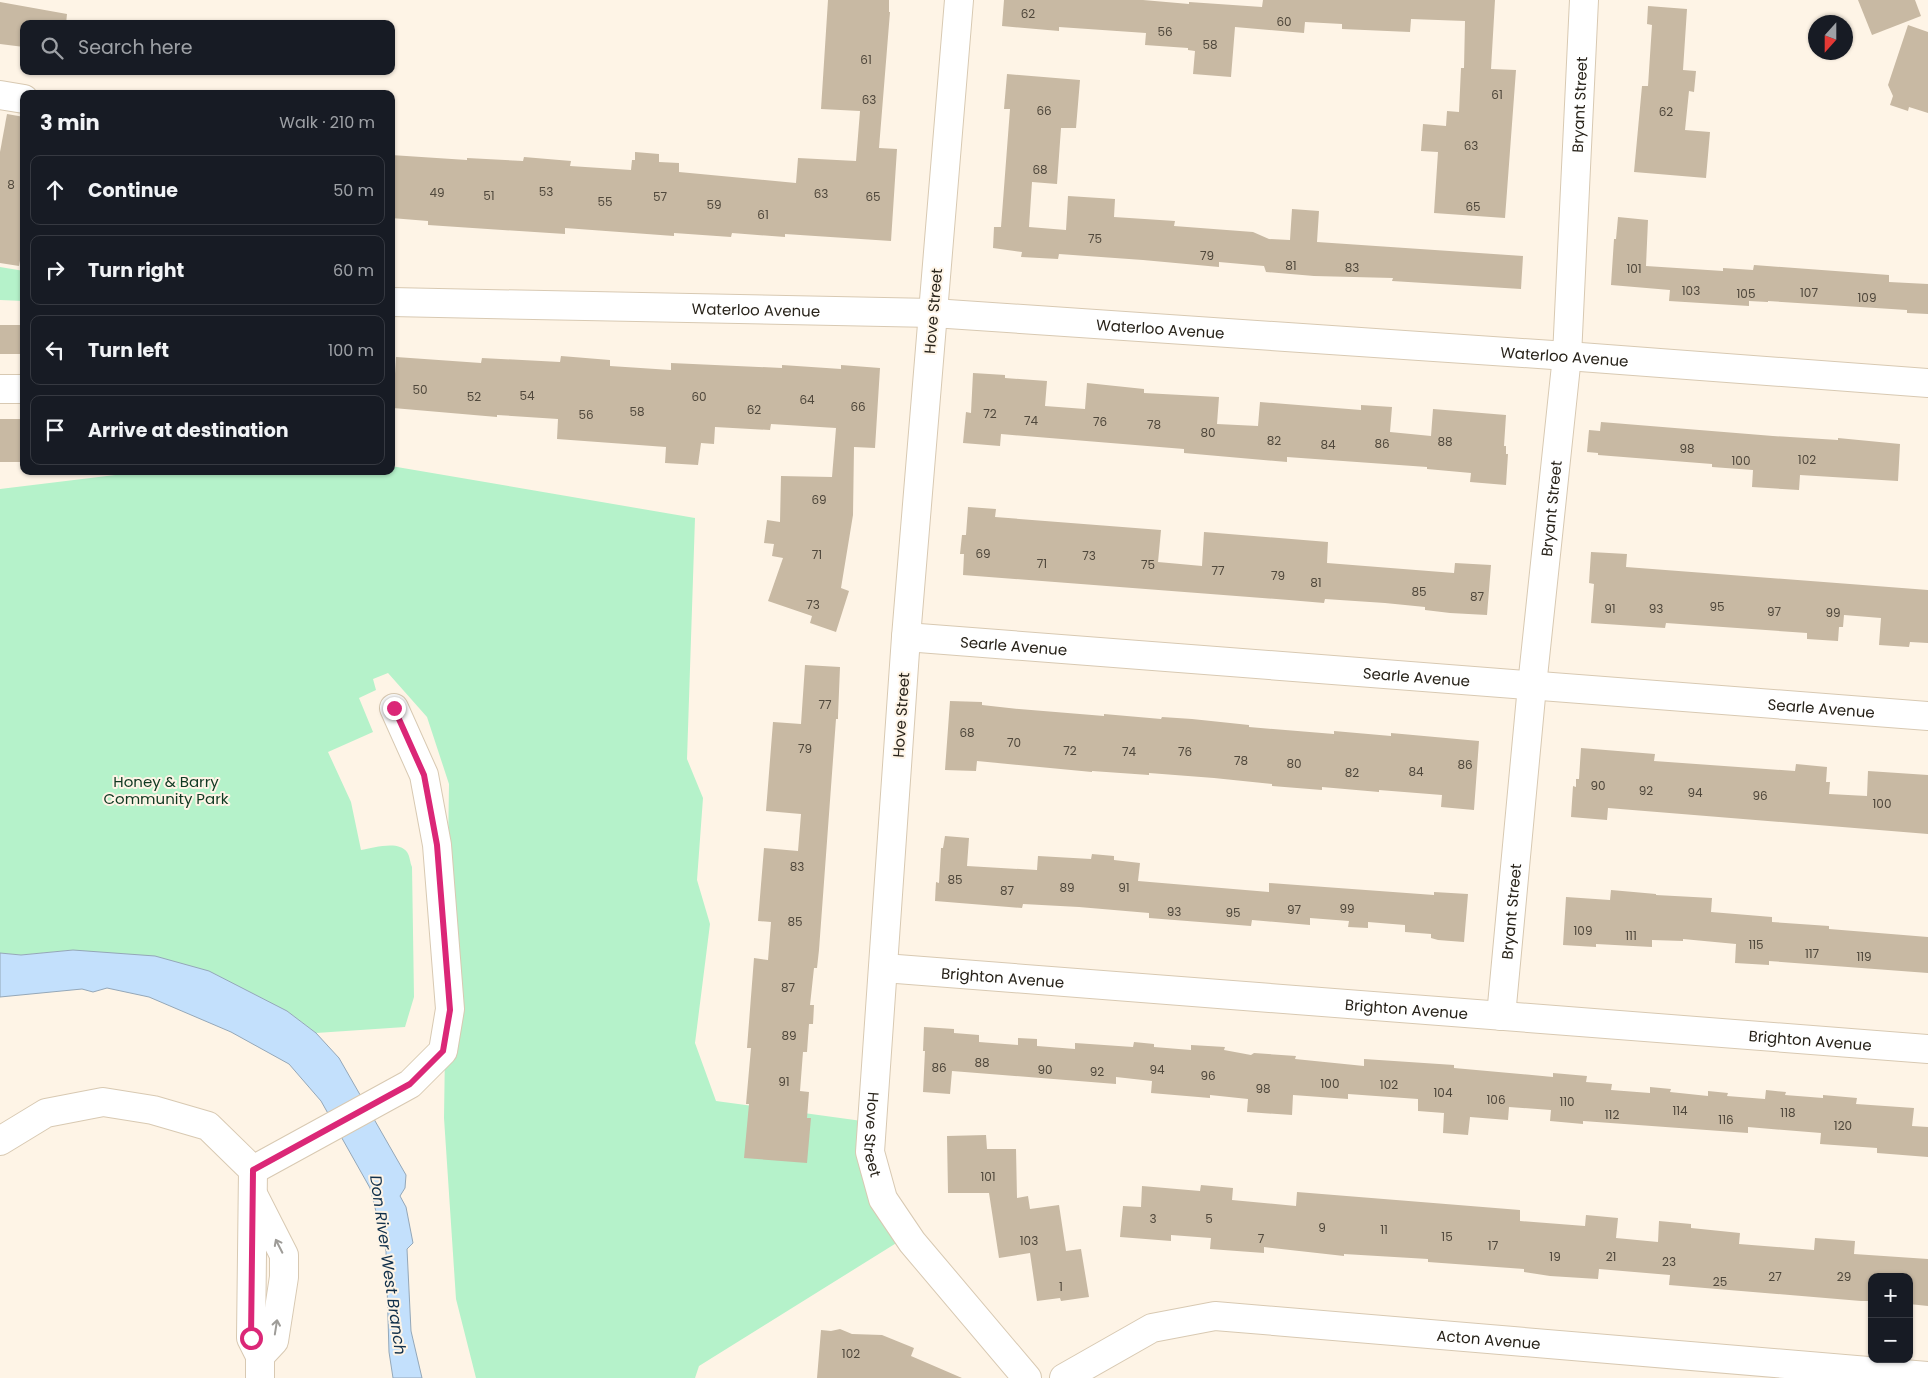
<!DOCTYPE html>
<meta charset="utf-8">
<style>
body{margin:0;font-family:Poppins,sans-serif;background:#242831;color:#f1f3f6}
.controls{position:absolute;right:15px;bottom:15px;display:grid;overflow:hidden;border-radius:10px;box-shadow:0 1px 4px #0004}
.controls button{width:45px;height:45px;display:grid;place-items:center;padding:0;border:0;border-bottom:1px solid #363941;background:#171b24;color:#f1f3f6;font:25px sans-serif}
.compass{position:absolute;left:1808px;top:15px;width:45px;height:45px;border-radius:50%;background:#171b24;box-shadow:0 1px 4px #0004;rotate:201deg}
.stop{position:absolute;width:15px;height:15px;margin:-11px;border:4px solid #db2777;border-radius:50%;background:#fff}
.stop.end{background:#db2777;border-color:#fff;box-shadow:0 1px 5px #0008}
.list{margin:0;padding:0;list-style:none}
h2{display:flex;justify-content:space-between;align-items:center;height:65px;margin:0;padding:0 20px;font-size:21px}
h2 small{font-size:16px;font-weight:400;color:#9ea1a6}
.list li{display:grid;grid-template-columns:32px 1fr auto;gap:15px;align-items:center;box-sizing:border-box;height:70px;margin:0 10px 10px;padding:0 10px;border:1px solid #363941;border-radius:10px}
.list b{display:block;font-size:19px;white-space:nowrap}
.list em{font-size:16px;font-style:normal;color:#9ea1a6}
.icon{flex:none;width:28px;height:28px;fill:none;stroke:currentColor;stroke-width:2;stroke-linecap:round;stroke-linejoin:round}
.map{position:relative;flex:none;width:1928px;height:1378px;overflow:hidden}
.search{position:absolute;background:#171b24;box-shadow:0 1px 4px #0004;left:20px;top:20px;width:375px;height:55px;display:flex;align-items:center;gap:12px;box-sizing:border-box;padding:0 18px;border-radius:10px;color:#9ea1a6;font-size:19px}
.panel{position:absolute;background:#171b24;box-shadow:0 1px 4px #0004;left:20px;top:90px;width:375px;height:385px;border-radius:10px}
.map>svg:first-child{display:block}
.green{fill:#b5f2ca}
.water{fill:#c3e0fc;stroke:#94a7b8}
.building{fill:#c8b9a3}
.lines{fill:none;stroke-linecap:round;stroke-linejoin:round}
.minor-casing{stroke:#d8c9b2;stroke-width:30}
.minor{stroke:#fff;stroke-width:28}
.oneway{stroke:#9e9c98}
.route{stroke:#db2777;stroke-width:6}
.labels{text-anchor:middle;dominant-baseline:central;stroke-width:4;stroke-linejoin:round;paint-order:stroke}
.number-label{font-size:12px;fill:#50483c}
.street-label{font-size:15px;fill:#28231a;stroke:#fef4e6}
.park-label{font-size:15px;fill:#103922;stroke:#fef4e6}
.water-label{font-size:16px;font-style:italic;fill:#102f4a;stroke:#fef4e6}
</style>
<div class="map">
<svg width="1928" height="1378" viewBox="0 0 1928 1378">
<rect width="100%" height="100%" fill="#fef4e6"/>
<g class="green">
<path d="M0 267 24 271V301L0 300Z"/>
<path d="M391 466 695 518 687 759 703 798 697 880 710 924 695 1043 716 1101 862 1121 898 1242 699 1366 695 1378H476L456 1299 444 1118 449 784 427 717 388 673 373 679 376 690 359 698 373 732 328 752 351 802 361 850C374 848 398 840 407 852 410 856 410 863 412 867L414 997 405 1027 316 1033 287 1011 73 950 21 955 0 953V489L148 471H391Z"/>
</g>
<path class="water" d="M73 950 155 956 209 971 287 1011 316 1033 339 1058 406 1175 405 1188 400 1196 406 1207 413 1243 407 1249 411 1331 422 1378H393L389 1352 386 1251 370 1188 321 1101 289 1064 231 1032 149 997 107 988 93 992 82 989 0 997V953L21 955Z"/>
<g class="building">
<path d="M828 0H889V12H890L879 148 897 149 891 241 785 234V237L732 233 731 237 674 233V236L565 228V234L428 225V221L391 218V155L467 160V158L523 161 524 157 571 161 570 166 631 170 632 160H635V152L659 154V162L679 163V172L796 183 798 158 856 161 860 111 821 109Z"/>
<path d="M1004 0H1143L1189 4V2L1262 7 1263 0H1495L1491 69 1516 70 1505 218 1434 213 1438 152 1421 151 1423 124 1446 126 1447 111 1459 112 1461 68H1464L1465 21 1411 19 1410 32 1342 29V24L1305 22 1304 33 1235 27 1231 77 1193 74 1195 51 1188 50V48L1145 45 1146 33 1059 27V31L1002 26Z"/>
<path d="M1858 0H1915L1921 16 1872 35Z"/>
<path d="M0 2 67 14 66 24H24V47L0 44Z"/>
<path d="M1648 6 1687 9 1683 70 1696 71 1694 92 1689 91 1685 130 1710 132 1706 178 1634 172 1642 86H1648L1652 25 1647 24Z"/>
<path d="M1908 25 1928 32V113L1909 107 1908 111 1890 105 1893 96 1888 85Z"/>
<path d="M1007 74 1080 80 1076 128H1061L1057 184 1032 182 1029 227 1066 230 1068 196 1115 199 1114 217 1175 221 1174 226 1253 232 1269 239 1290 240 1292 209 1319 211 1317 242 1523 256 1521 289 1392 281 1393 278 1314 276 1266 272 1264 266 1219 262V267L1143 260 1059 254 1058 259 1021 257 1022 252 993 248 994 227H1001L1010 109H1004Z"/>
<path d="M7 114 24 117V240L19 266 0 263V152Z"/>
<path d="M1618 217 1648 220 1646 266 1723 271V268L1753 270 1754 265 1889 275V282L1928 284V314L1907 313V310L1768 301V302L1749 301V306L1669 301 1670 290 1611 285 1614 239H1616Z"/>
<rect x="0" y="325" width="24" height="29"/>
<path d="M561 356 610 360V366L671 370V363L782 368V365L841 369V365L880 368 875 448 854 447 853 515 841 588 849 591 836 632 810 623 812 616 768 601 783 558 772 556 774 544 764 543 767 520 780 522 781 476 832 477 836 428 771 424 770 430 715 427 714 444 701 443 698 465 665 463 666 447 557 439 558 419 497 415V417L393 408 396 357 481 363 482 358 560 362Z"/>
<path d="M973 373 1005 375V378L1047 381 1045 406 1085 409 1087 383 1144 389V393L1219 397 1217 424 1258 426 1260 402 1361 410V405L1392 407 1390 432 1431 436 1433 409 1506 415 1504 446H1506V454H1508L1506 485 1470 482 1471 473 1427 469V467L1287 457V462L1184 453V449L1001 434 1000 446 963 443 966 412 971 413Z"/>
<rect x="0" y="419" width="24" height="43"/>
<path d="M1601 422 1773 436 1838 440V438L1900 444 1898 481 1800 475 1799 490 1752 487 1753 470 1712 467V464L1598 455V453L1587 452 1589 430 1600 431Z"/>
<path d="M968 507 996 509 995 517 1161 530 1158 562 1202 566 1204 532 1328 542 1327 563 1454 573 1455 563 1491 565 1487 615 1450 613 1425 610V607L1385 603 1325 599 1324 603 1289 600 963 575 964 554H960L962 535H966Z"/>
<path d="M1591 552 1627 554 1626 567 1928 590V643L1910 642 1909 647 1879 645 1881 618 1844 615 1843 627H1839L1838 641 1807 639V633L1666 623 1665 628 1591 623 1594 584 1589 583Z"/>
<path d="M805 665 840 667 838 716V719H836L819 950 817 968H814L810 1005H814L813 1024H809L807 1052H803L800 1091 809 1092 807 1118H811L807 1163 744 1158 749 1104H746L751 1048H747L754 958 768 960 771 922 758 921 764 848 798 851 801 814 766 811 773 722 801 724Z"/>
<path d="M950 701 982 702V705L1019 709 1104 716V714L1161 719 1162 717 1192 719 1249 725V727L1334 734V731L1391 736V733L1479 741 1474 810 1441 807 1442 795 1379 790V792L1322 787V790L1272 786V784L1214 778 1149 773V775L1092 771V772L977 761 976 771 945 770Z"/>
<path d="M1581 748 1655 754 1654 761 1795 771 1796 764 1827 767 1826 782H1830L1829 794 1867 796 1868 771 1928 775V834L1608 808 1607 820 1571 817 1573 786 1576 787V779H1579Z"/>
<path d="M945 836 969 838 967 866 1037 870 1038 856 1091 859 1092 854 1114 856V860L1140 863 1138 881 1269 892V883L1434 895V892L1468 894 1464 942 1438 940 1431 938V934L1405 932V925L1368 922V928L1348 927 1349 921 1310 918V925L1252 920 1251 926 1149 918V913L1079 907 1023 904 1022 908 935 901 936 882 939 883 941 848H943Z"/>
<path d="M1611 890 1656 894V895L1712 898 1711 912 1772 917V922L1829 926V929L1928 937V973L1769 961V965L1735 963 1736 944 1683 939V941L1652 940V947L1596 944V947L1563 945 1566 897 1610 900Z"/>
<path d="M924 1027 954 1029V1033L979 1035V1042L1018 1045V1038L1037 1039V1046L1075 1049V1043L1133 1047 1134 1042 1154 1044V1047L1191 1050V1045L1225 1047 1224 1050 1251 1055 1254 1053 1296 1056 1295 1059 1364 1066V1059L1454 1065V1068L1553 1077V1073L1587 1076 1586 1082 1612 1084 1611 1090 1650 1093V1087L1671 1089 1670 1092 1708 1096V1091L1728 1093 1727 1096 1765 1099 1766 1090 1786 1092 1785 1095 1823 1098V1095L1857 1098 1856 1104 1914 1108 1912 1126 1928 1127V1157L1877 1153V1148L1820 1144 1821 1133 1748 1127V1133L1583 1121V1124L1550 1121 1551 1110 1509 1107 1508 1120 1470 1117 1468 1135 1443 1133 1444 1113 1418 1111V1099L1348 1094V1099L1293 1095 1292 1115 1247 1112 1248 1099 1210 1095V1098L1151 1093 1152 1081 1116 1077V1084L952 1071 950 1094 923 1092 925 1051H923Z"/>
<path d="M986 1135 987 1149H1016L1017 1198 1028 1196 1030 1209 1059 1205 1066 1251 1081 1249 1089 1297 1061 1301 1060 1298 1037 1301 1030 1253 999 1258 989 1193H948L947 1136Z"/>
<path d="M1201 1185 1233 1188 1232 1200 1296 1206 1297 1192 1520 1210V1221L1585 1226 1586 1215 1618 1218 1616 1238 1658 1242 1659 1221 1691 1224V1228L1740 1233 1739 1244 1814 1250 1815 1238 1855 1241 1854 1254 1928 1259V1306L1909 1304V1277H1872V1301H1861L1669 1285 1670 1275 1599 1269 1598 1279 1550 1276 1524 1272V1269L1428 1262V1259L1344 1254V1256L1264 1247V1253L1210 1249 1211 1238 1171 1235V1241L1120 1237 1123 1206 1141 1207 1142 1186 1200 1191Z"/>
<path d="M840 1329 852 1334 882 1335 914 1348 911 1356 962 1378H817L821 1330 831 1331Z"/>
</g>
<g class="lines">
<defs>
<g id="minor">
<path id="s1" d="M959 0 906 637 870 1152 883 1199 912 1242 1027 1378"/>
<path d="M0 95 24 99"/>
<path id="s2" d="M391 302 933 313 1567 356 1928 383"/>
<path d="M0 389H24"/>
<path id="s3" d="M906 637 1928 716"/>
<path id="s4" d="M884 968 1928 1049"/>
<path id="s5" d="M1501 1016 1532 686 1567 356 1584 0"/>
<path d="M0 1141 46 1113 103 1102 153 1110 208 1126 253 1170 251 1338 260 1356V1378"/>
<path d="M253 1170 410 1084 443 1051 450 1009 437 845 424 775 394 708"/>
<path d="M255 1198 284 1255V1277L274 1341 260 1356"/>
<path id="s6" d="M1064 1378 1152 1328 1215 1316 1928 1376"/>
</g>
</defs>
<use href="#minor" class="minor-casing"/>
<use href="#minor" class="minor"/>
</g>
<defs><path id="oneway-shaft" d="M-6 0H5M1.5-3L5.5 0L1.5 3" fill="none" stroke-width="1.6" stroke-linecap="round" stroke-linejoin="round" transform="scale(1.25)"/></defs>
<g class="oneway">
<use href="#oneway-shaft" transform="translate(279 1246) rotate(-117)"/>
<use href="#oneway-shaft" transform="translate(276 1327) rotate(-81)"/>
</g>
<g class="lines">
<path class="route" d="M251 1338 253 1170 410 1084 443 1051 450 1010 437 845 424 775 394 708"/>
</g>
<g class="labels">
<g class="number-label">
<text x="1028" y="13">62</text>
<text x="1284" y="21">60</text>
<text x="1165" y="31">56</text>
<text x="1210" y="44">58</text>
<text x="866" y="59">61</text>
<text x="1497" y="94">61</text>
<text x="869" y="99">63</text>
<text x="1044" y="110">66</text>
<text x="1666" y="111">62</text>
<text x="1471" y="145">63</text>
<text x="1040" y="169">68</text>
<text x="11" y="184">8</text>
<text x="546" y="191">53</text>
<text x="437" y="192">49</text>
<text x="821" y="193">63</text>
<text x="489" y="195">51</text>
<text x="660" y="196">57</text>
<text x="873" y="196">65</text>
<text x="605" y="201">55</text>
<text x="714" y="204">59</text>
<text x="1473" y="206">65</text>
<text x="763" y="214">61</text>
<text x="1095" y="238">75</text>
<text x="1207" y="255">79</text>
<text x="1291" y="265">81</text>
<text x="1352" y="267">83</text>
<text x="1634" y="268">101</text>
<text x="1691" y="290">103</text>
<text x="1809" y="292">107</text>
<text x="1746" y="293">105</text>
<text x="1867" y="297">109</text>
<text x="420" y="389">50</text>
<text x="527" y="395">54</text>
<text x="474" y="396">52</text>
<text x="699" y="396">60</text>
<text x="807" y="399">64</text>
<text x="858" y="406">66</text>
<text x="754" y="409">62</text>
<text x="637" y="411">58</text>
<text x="990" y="413">72</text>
<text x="586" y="414">56</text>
<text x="1031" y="420">74</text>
<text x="1100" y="421">76</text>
<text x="1154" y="424">78</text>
<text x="1208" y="432">80</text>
<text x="1274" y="440">82</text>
<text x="1445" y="441">88</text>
<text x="1382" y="443">86</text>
<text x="1328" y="444">84</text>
<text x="1687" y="448">98</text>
<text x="1807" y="459">102</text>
<text x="1741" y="460">100</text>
<text x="819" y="499">69</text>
<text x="983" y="553">69</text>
<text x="817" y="554">71</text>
<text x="1089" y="555">73</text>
<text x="1042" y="563">71</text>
<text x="1148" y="564">75</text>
<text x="1218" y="570">77</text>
<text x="1278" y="575">79</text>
<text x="1316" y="582">81</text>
<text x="1419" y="591">85</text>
<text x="1477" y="596">87</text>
<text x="813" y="604">73</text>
<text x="1717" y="606">95</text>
<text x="1610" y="608">91</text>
<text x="1656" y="608">93</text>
<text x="1774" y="611">97</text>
<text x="1833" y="612">99</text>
<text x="825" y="704">77</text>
<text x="967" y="732">68</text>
<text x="1014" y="742">70</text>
<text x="805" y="748">79</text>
<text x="1070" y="750">72</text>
<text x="1129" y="751">74</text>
<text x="1185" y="751">76</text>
<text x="1241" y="760">78</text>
<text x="1294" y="763">80</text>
<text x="1465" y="764">86</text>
<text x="1416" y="771">84</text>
<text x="1352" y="772">82</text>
<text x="1598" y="785">90</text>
<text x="1646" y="790">92</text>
<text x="1695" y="792">94</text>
<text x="1760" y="795">96</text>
<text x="1882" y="803">100</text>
<text x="797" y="866">83</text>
<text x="955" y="879">85</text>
<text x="1067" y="887">89</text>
<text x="1124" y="887">91</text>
<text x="1007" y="890">87</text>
<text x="1347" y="908">99</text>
<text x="1294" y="909">97</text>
<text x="1174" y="911">93</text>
<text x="1233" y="912">95</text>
<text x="795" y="921">85</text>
<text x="1583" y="930">109</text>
<text x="1631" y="935">111</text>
<text x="1756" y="944">115</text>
<text x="1812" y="953">117</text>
<text x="1864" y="956">119</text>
<text x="788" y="987">87</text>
<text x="789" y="1035">89</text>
<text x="982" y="1062">88</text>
<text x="939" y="1067">86</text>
<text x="1045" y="1069">90</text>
<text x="1157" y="1069">94</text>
<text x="1097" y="1071">92</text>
<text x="1208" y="1075">96</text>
<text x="784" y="1081">91</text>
<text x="1330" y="1083">100</text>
<text x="1389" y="1084">102</text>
<text x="1263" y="1088">98</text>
<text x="1443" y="1092">104</text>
<text x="1496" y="1099">106</text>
<text x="1567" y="1101">110</text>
<text x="1680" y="1110">114</text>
<text x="1788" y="1112">118</text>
<text x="1612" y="1114">112</text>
<text x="1726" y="1119">116</text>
<text x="1843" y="1125">120</text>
<text x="988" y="1176">101</text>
<text x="1153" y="1218">3</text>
<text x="1209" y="1218">5</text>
<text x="1322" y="1227">9</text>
<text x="1384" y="1229">11</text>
<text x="1447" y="1236">15</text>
<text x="1261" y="1238">7</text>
<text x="1029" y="1240">103</text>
<text x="1493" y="1245">17</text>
<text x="1555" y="1256">19</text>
<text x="1611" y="1256">21</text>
<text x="1669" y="1261">23</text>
<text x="1775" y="1276">27</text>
<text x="1844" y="1276">29</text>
<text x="1720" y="1281">25</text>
<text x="1061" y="1286">1</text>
<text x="851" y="1353">102</text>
</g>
<g class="street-label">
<text stroke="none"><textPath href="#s5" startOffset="915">Bryant Street</textPath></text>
<text stroke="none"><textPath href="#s2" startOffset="365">Waterloo Avenue</textPath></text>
<text transform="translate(933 311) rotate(-85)">Hove Street</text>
<text stroke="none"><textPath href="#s2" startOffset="770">Waterloo Avenue</textPath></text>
<text stroke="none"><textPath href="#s2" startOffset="1175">Waterloo Avenue</textPath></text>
<text stroke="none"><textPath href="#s5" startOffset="510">Bryant Street</textPath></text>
<text stroke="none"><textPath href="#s3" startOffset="108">Searle Avenue</textPath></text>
<text stroke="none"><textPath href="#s3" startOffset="512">Searle Avenue</textPath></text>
<text stroke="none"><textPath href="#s3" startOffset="918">Searle Avenue</textPath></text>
<text transform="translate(901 715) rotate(-86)">Hove Street</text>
<text stroke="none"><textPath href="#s5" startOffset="105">Bryant Street</textPath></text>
<text stroke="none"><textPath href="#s4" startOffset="119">Brighton Avenue</textPath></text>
<text stroke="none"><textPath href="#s4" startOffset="524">Brighton Avenue</textPath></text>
<text stroke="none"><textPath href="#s4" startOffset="929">Brighton Avenue</textPath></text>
<text stroke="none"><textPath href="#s1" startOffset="1138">Hove Street</textPath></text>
<text stroke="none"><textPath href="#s6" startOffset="440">Acton Avenue</textPath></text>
</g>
<g class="park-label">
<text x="166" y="781">Honey &amp; Barry<tspan x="166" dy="17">Community Park</tspan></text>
</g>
<g class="water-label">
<text transform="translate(388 1265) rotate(82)">Don River West Branch</text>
</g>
</g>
</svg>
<div class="controls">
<button>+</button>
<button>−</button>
</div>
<svg class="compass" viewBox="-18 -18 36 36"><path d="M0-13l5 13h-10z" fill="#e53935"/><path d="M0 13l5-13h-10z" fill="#9ea1a6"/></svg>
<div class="stop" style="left:251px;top:1338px"></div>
<div class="stop end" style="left:394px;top:708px"></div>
<div class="search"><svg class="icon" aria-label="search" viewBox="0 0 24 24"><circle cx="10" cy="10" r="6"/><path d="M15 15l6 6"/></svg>Search here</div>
<section class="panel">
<h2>3 min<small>Walk · 210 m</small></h2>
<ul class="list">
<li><svg class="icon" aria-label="ahead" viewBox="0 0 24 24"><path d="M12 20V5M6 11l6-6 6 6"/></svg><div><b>Continue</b></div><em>50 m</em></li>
<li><svg class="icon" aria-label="right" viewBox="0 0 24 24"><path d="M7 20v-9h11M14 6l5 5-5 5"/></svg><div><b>Turn right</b></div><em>60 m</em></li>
<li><svg class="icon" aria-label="left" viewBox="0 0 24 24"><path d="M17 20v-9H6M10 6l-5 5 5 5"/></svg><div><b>Turn left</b></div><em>100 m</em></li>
<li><svg class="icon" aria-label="arrive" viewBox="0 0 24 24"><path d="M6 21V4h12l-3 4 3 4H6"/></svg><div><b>Arrive at destination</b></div></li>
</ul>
</section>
</div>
